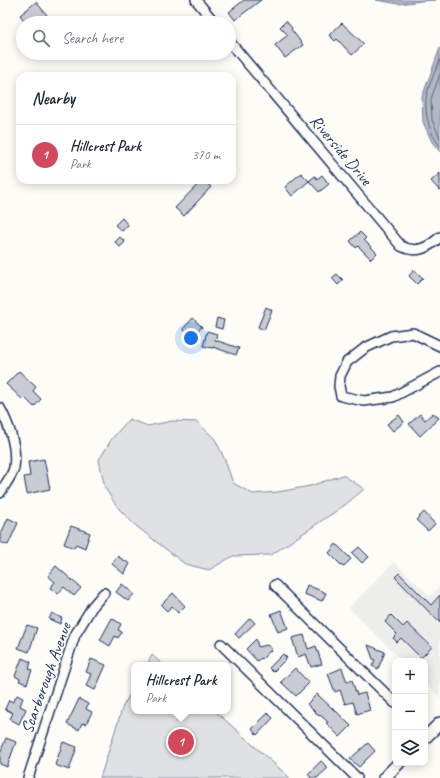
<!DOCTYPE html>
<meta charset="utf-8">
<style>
body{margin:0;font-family:Caveat,sans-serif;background:#f6f6f7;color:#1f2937}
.controls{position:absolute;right:12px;bottom:12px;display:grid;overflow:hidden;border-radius:8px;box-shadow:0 2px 10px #0003}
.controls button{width:36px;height:36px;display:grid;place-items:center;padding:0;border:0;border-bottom:1px solid #e0e1e3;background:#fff;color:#1f2937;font:20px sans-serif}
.you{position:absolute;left:191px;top:338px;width:14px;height:14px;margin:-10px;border:3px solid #fff;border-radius:50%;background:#1a73e8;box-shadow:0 0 0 6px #1a73e833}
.badge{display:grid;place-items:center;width:26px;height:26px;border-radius:50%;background:#d1495b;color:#fff;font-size:13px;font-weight:700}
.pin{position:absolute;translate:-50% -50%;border:2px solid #fff;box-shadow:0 1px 4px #0006}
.popup{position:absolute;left:131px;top:662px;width:100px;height:52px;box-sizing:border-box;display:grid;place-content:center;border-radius:8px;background:#fff;filter:drop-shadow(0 1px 3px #0005);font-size:13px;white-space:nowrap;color:#747a83}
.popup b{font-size:15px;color:#1f2937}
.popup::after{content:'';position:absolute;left:50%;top:100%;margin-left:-8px;border:8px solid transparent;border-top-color:#fff}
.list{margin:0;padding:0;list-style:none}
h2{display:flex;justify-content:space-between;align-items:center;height:52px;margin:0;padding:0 16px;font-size:17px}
h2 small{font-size:13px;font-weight:400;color:#747a83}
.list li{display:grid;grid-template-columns:26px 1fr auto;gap:12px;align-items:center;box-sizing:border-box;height:60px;padding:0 16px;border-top:1px solid #e0e1e3}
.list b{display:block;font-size:15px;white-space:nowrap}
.list p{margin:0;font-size:13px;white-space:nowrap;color:#747a83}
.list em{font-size:13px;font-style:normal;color:#747a83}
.icon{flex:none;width:22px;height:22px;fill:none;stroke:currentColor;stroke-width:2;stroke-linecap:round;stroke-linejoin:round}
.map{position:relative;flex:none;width:440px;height:778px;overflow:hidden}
.search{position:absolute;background:#fff;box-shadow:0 2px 10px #0003;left:16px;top:16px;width:220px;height:44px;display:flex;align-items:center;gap:10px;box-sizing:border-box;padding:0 14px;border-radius:22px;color:#747a83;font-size:15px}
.panel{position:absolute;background:#fff;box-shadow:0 2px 10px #0003;left:16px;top:72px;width:220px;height:112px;border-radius:12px}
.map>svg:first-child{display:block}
.built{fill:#edeeec}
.green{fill:#e0e1e3;stroke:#7e88a0}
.water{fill:#b3b8c5;stroke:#76819c}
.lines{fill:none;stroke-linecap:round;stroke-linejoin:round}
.shore{stroke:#586687;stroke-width:1}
.building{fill:#c9ccd3;stroke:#1b2f5e}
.minor-casing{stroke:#1b2f5e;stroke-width:12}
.major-casing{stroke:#1b2f5e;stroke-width:14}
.minor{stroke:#fdfcf7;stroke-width:9}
.major{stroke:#fdfcf7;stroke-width:11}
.labels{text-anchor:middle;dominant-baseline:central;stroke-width:3.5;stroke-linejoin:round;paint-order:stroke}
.street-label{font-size:17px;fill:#1b2f5e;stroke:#fdfcf7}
</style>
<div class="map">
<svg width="440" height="778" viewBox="0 0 440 778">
<rect width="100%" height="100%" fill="#fdfcf7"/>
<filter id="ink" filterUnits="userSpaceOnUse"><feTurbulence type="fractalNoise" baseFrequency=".025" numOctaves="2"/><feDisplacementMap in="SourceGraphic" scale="8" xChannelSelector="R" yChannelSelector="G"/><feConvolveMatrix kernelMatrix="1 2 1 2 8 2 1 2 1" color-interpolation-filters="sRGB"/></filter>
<g filter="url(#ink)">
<path class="built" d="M394 562 430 596 440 586V698L425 683V661H403L349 608Z"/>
<g class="green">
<path d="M129 419 148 426 172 421 197 422 215 439 225 460 233 483 253 494 278 492 310 486 343 475 364 489 345 505 271 555 233 556 209 570 185 564 136 526 118 508 105 488 99 460 111 440Z"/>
<path d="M152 655 163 665H147Z"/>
<path d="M134 687V711H215L290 778H100L123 706Z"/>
</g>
<g class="water">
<path d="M376 0H436L421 1 399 4Z"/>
<path d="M440 48V152L432 142 423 122 422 97Z"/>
</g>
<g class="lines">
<g class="shore">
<path d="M440 60C436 70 427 88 426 99 425 115 429 133 440 146"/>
<path d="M440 74 431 99 432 120 440 138"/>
</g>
</g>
<g class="building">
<path d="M244 0H261L235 20 229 12Z"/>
<path d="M36 2 47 15 36 23H26L20 15Z"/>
<path d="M286 21 292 28 291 29 303 45 285 58 275 45 288 35 280 27Z"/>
<path d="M342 23 364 44 352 55 337 39 335 41 329 35Z"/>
<path d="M301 173 309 181 292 196 285 187Z"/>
<path d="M440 173V191L431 181Z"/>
<path d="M322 175 329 184 319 192 309 181 315 176 317 179Z"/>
<path d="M202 180H203L211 187 184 216 175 208Z"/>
<path d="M122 218 128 225 122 231 115 225Z"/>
<path d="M360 232 366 238 364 240 377 253 371 259 358 246 356 248 350 241Z"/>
<path d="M120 237 125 242 120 247 115 242Z"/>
<path d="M414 270 423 278 417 284 409 276Z"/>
<path d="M337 274 343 280 338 285 332 278Z"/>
<path d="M266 307 272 310 264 330 258 327Z"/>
<path d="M193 318 202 327 191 337 183 329Z"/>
<path d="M217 318 224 320 222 329 215 327Z"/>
<path d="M207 331 217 334 215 340 239 348 236 355 213 347V348L203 346Z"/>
<path d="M19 371 36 387 33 391 41 399 34 407 25 398 23 400 6 384Z"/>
<path d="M433 413 439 418 420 436 409 424 420 414 425 420Z"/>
<path d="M399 415 404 422 393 431 387 424Z"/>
<path d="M44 459 50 489 27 494 24 477 30 476 28 462Z"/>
<path d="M424 512 435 524 428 531 416 520Z"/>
<path d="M8 518 18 523 8 545 0 542V536Z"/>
<path d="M71 526 90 533 85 548 76 544 74 548 64 544Z"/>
<path d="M336 544 351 559 343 567 329 553Z"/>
<path d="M359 547 369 557 362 563 352 553Z"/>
<path d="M117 556 130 564 124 574 112 564Z"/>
<path d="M56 566 81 588 74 596 64 587 58 594 50 588 55 582 48 576Z"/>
<path d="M399 573 431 605 440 595V623L395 577Z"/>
<path d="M122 584 134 594 128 601 116 592Z"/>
<path d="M307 585 326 593 322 601 304 594Z"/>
<path d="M173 593 185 606 178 613 172 606 167 611 161 605Z"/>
<path d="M281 610 288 628 278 632 271 614Z"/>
<path d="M52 613 62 618 60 624 49 619Z"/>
<path d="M391 615 403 627 407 623 432 647 421 658 401 638 397 642 393 638 397 634 385 622Z"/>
<path d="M112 618 121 624 118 630 122 632 118 638 115 636 110 646 100 640Z"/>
<path d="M250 618 255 623 239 638 235 634Z"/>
<path d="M27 625 37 628 29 652 18 648Z"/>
<path d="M304 635 308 649 316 646 322 664 311 667 306 654 298 657 292 638Z"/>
<path d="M256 639 258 647 267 645 272 649 262 659 261 658 257 661 246 649Z"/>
<path d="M368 645 385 652 378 669 372 666 375 660 373 659Z"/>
<path d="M283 654 287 658 273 672 269 668Z"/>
<path d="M22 658 31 662 29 669 32 670 27 684 19 681 20 679 15 676Z"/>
<path d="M91 659 106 665 95 690 86 686 91 674 86 672Z"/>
<path d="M295 668 309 683 296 696 281 682Z"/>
<path d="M342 668 347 682 352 680 357 695 365 693 370 710 357 714 353 702 345 704 340 690 335 692 328 674Z"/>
<path d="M317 694 334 710 332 707 351 726 340 737 326 723 328 722 320 715 319 716 307 704Z"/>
<path d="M17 695 23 698 20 706 26 709 19 724 10 719 13 713 5 709 9 700 13 702Z"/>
<path d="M79 699 88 704 86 709 92 712 86 724 82 723 79 730 67 724Z"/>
<path d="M268 713 273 718 257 735 252 729Z"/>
<path d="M6 738 16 742 7 767 0 764V753Z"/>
<path d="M63 742 77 747 69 770 55 765Z"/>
<path d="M368 743 375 751 359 767 350 759Z"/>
<path d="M321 761 328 768 317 778H311L308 774Z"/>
</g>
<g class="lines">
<defs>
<g id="minor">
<path d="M196 0 215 23"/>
<path d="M229 41 401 246C416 254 428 248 440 237"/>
<path d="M440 346 413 333 391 336 365 348 347 362 340 376 339 386 341 396 364 401 393 397 440 372"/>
<path d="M0 408C9 425 17 448 14 468 12 476 4 486 0 493"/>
<path d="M275 585 395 703"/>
<path d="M221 644 357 778"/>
<path d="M28 778 75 635 92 607 104 593"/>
</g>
<g id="major">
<path d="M425 738 440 723"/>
<path d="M384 778 399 763"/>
</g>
</defs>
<use href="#minor" class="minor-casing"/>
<use href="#major" class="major-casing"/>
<use href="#minor" class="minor"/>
<use href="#major" class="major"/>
</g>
</g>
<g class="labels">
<g class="street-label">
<text transform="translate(341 150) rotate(50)">Riverside Drive</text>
<text transform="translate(46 678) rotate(-70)">Scarborough Avenue</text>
</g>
</g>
</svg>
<div class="controls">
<button>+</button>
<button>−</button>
<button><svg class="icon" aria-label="layers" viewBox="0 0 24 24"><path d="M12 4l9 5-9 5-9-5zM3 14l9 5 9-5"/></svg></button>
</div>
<div class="you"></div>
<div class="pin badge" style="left:181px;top:742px">1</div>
<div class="popup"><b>Hillcrest Park</b>Park</div>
<div class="search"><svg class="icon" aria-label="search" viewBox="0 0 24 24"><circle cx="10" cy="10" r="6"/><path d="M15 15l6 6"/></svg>Search here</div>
<section class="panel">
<h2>Nearby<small></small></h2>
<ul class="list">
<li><span class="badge">1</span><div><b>Hillcrest Park</b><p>Park</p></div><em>370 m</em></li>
</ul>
</section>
</div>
